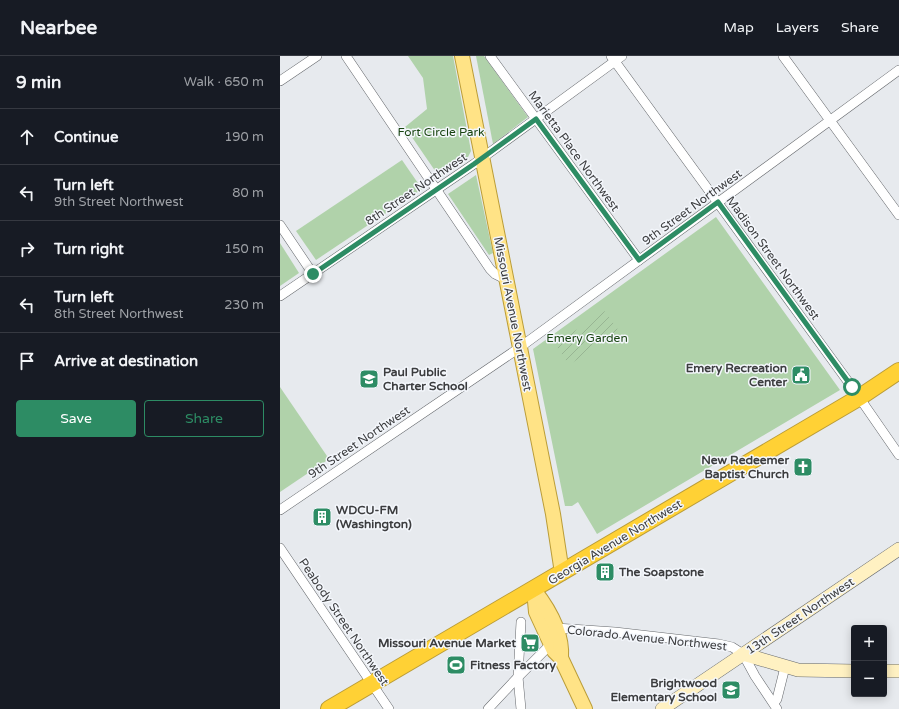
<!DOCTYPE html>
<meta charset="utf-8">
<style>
body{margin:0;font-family:"Varela Round",sans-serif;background:#242831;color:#f1f3f6}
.controls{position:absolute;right:12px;bottom:12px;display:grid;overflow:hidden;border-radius:4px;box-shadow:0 2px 10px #0003}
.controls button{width:36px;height:36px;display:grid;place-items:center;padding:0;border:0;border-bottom:1px solid #363941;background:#171b24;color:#f1f3f6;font:20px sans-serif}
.stop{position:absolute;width:12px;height:12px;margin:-9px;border:3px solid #2d8c64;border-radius:50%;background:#fff}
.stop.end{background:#2d8c64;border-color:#fff;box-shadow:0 1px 4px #0008}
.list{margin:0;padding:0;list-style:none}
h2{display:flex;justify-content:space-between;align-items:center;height:52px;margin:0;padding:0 16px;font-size:17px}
h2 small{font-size:13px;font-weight:400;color:#9ea1a6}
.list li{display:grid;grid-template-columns:26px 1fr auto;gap:12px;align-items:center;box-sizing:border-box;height:56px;padding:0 16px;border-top:1px solid #363941}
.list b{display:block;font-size:15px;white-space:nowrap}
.list p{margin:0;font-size:13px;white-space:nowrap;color:#9ea1a6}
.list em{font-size:13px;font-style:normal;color:#9ea1a6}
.actions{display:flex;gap:8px;padding:12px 16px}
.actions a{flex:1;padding:9px 0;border:1px solid #2d8c64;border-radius:4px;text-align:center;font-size:14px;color:#2d8c64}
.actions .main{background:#2d8c64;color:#fff}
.icon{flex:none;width:22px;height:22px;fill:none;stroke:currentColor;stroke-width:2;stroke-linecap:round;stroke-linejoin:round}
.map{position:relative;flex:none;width:619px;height:653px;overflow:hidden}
header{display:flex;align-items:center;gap:24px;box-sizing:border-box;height:56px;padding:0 20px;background:#171b24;border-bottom:1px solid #363941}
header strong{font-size:19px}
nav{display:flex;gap:22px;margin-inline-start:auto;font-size:14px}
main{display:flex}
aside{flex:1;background:#171b24}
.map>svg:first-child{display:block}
.green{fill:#b0d2aa}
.garden{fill:url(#garden-furrows)}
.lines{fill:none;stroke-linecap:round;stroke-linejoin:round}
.street-casing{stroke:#65686c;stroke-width:10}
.secondary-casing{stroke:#65686c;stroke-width:14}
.primary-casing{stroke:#bb9d38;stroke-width:16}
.highway-casing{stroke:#bb9d38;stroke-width:18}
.street{stroke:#fff;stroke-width:9}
.secondary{stroke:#fff1c2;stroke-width:13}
.primary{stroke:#ffe386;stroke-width:14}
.highway{stroke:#ffd135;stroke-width:16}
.route{stroke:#2d8c64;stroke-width:5}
.labels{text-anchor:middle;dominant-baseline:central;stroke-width:3;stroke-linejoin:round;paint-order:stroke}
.park-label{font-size:12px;fill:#184410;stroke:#f4f7fc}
.street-label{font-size:12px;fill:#3c3d3f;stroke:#f4f7fc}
.poi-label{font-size:12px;font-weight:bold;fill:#3c3d3f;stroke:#f4f7fc;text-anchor:end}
</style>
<header>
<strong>Nearbee</strong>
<nav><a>Map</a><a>Layers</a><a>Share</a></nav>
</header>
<main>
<aside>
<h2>9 min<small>Walk · 650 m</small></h2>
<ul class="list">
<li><svg class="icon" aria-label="ahead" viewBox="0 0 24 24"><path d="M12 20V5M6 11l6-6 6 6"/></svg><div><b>Continue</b></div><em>190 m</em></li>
<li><svg class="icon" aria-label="left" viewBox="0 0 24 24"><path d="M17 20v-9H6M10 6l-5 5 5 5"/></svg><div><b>Turn left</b><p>9th Street Northwest</p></div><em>80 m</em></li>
<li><svg class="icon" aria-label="right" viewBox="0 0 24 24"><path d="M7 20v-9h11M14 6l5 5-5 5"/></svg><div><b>Turn right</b></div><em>150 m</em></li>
<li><svg class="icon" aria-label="left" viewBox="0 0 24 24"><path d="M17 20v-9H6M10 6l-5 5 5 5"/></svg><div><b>Turn left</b><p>8th Street Northwest</p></div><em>230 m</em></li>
<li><svg class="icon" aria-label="arrive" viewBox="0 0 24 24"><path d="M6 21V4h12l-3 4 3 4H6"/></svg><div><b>Arrive at destination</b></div></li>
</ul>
<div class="actions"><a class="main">Save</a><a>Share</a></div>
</aside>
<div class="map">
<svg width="619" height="653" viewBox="0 0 619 653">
<defs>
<pattern id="garden-furrows" width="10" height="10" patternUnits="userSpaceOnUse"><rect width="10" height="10" fill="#b0d2aa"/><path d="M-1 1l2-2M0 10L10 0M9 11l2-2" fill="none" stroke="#98b593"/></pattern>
</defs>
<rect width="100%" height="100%" fill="#e7eaee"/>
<g class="green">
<path d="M128 0H173L191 95 187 103 160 122 125 71 147 53 143 22Z"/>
<path d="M196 0H204L248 61 213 88Z"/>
<path d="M122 104 142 133 36 204 16 175Z"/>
<path d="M196 119 213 197 209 199 168 138Z"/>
<path d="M436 161 560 334 317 478 298 446 292 450H285L253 293Z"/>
<path d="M0 187 19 217 0 230Z"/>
<path d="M0 331 49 403 0 436Z"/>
</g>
<path class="garden" d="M325 255 339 275 289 309 275 288Z"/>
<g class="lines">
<defs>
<g id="street">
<path d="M66 0 210 213 215 218 227 224"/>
<path d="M210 0 359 204"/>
<path d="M331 0 572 331 619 399"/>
<path d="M503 0 619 159"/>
<path d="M0 25 37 0"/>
<path d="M0 169 33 218"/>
<path d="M0 240 194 108 342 0"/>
<path d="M0 454 239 292 619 14"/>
<path d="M0 492 109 653"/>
<path d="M276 572 335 576 439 588 452 591 463 598 475 620 497 653"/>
<path d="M494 647 497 643 505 611"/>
<path d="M208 653 238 621 271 588"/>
<path d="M241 653 238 621 241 566"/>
</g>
<g id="secondary">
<path d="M463 598 518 614 574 615"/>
<path d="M604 615H619"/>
<path d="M382 653 619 493"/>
</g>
<g id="primary">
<path d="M182 0 273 458 282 517"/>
<path d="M254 534 256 556 274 595 281 602 305 653"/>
<path d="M254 534C269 553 283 577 281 602"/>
</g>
<path id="highway" d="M49 653 580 341 619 315"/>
</defs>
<use href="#street" class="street-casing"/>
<use href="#secondary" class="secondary-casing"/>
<use href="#primary" class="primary-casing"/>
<use href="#highway" class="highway-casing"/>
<use href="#street" class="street"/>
<use href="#secondary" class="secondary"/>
<use href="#primary" class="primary"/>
<use href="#highway" class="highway"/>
</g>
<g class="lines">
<path class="route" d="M33 218 194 108 256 63 359 204 438 146 572 331"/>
</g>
<defs>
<symbol id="civic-square" viewBox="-11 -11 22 22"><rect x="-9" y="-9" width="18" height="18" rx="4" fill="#2d8c64" stroke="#f4f7fc"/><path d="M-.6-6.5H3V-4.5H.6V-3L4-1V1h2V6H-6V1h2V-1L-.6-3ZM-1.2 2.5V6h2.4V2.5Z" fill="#fff"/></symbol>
<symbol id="school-square" viewBox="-11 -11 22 22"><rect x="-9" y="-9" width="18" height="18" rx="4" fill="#2d8c64" stroke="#f4f7fc"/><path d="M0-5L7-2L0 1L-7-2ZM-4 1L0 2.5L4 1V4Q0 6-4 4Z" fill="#fff"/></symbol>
<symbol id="church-square" viewBox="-11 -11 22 22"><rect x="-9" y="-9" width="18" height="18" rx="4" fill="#2d8c64" stroke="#f4f7fc"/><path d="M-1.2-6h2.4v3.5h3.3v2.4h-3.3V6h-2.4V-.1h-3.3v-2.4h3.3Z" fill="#fff"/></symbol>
<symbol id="building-square" viewBox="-11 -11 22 22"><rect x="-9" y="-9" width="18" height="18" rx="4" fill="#2d8c64" stroke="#f4f7fc"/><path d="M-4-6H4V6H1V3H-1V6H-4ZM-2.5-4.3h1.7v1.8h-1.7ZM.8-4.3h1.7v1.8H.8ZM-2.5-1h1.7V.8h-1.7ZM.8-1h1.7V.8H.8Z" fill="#fff"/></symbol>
<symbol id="supermarket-square" viewBox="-11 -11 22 22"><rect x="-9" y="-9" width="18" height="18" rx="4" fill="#2d8c64" stroke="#f4f7fc"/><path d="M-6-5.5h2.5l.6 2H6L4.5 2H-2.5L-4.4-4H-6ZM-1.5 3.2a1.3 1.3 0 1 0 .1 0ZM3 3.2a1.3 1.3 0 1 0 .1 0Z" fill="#fff"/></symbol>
<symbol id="stadium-square" viewBox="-11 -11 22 22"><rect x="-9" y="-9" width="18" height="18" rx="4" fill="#2d8c64" stroke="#f4f7fc"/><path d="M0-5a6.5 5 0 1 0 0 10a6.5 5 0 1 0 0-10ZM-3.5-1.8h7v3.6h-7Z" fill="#fff"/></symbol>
</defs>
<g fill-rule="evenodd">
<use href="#civic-square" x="510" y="308" width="22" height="22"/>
<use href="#school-square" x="78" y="312" width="22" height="22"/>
<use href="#church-square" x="512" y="400" width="22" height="22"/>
<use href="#building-square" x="31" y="450" width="22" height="22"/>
<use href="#building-square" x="314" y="505" width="22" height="22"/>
<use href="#supermarket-square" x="239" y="576" width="22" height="22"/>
<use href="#stadium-square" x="165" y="598" width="22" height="22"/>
<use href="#school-square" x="440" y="623" width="22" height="22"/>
</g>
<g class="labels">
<g class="park-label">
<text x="161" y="76">Fort Circle Park</text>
<text x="307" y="282">Emery Garden</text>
</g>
<g class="street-label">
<text transform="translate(294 95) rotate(54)">Marietta Place Northwest</text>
<text transform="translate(136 133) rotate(-34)">8th Street Northwest</text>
<text transform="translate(412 151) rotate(-36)">9th Street Northwest</text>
<text transform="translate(493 202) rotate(54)">Madison Street Northwest</text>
<text transform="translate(233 258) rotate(79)">Missouri Avenue Northwest</text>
<text transform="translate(79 386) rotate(-34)">9th Street Northwest</text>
<text transform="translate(335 486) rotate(-31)">Georgia Avenue Northwest</text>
<text transform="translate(520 560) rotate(-34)">13th Street Northwest</text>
<text transform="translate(64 566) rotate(56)">Peabody Street Northwest</text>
<text transform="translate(367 582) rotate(6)">Colorado Avenue Northwest</text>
</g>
<g class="poi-label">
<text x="507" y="312">Emery Recreation<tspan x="507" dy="14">Center</tspan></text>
<text x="103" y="316" text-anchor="start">Paul Public<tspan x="103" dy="14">Charter School</tspan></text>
<text x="509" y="404">New Redeemer<tspan x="509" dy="14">Baptist Church</tspan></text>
<text x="56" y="454" text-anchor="start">WDCU-FM<tspan x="56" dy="14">(Washington)</tspan></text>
<text x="339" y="516" text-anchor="start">The Soapstone</text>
<text x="236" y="587">Missouri Avenue Market</text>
<text x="190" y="609" text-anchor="start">Fitness Factory</text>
<text x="437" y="627">Brightwood<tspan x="437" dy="14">Elementary School</tspan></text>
</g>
</g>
</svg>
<div class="controls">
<button>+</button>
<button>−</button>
</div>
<div class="stop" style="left:572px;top:331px"></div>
<div class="stop end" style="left:33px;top:218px"></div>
</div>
</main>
